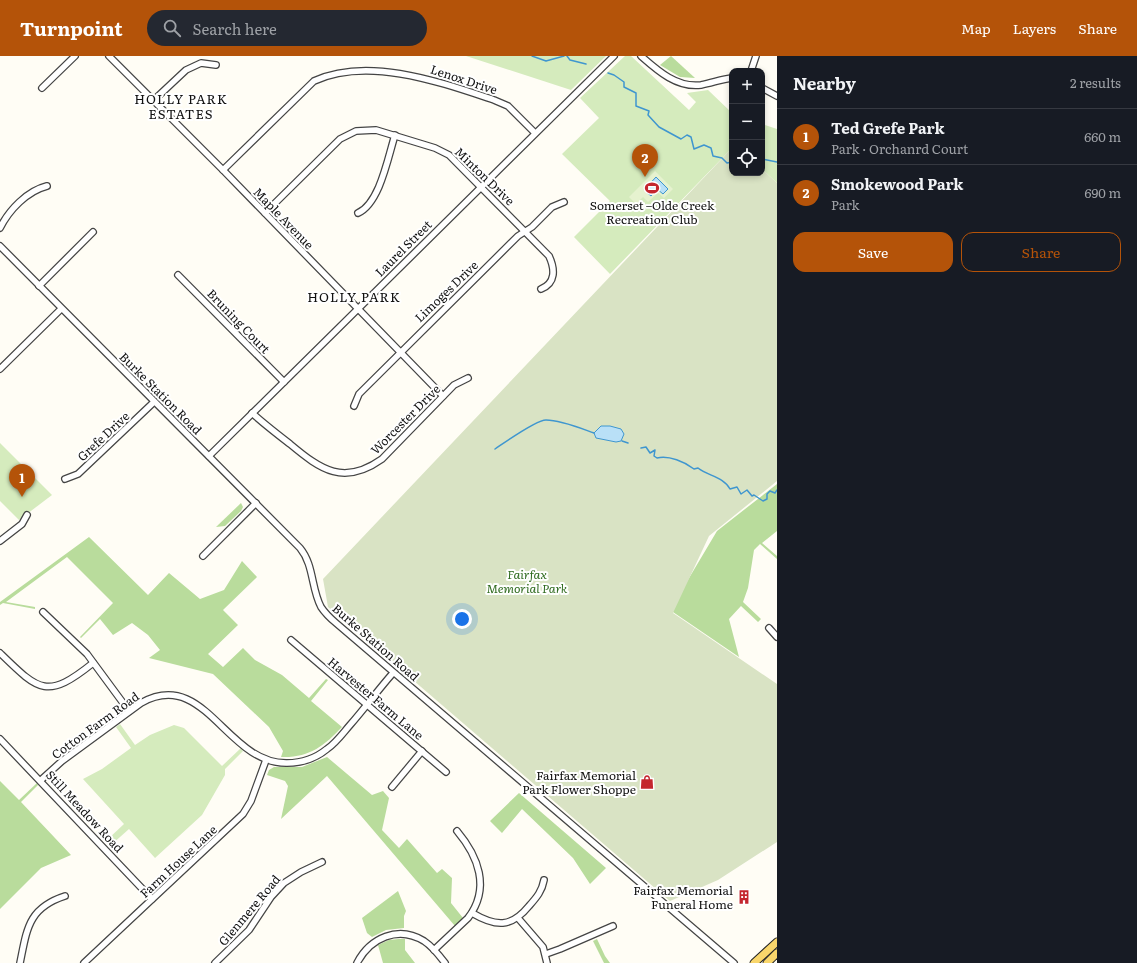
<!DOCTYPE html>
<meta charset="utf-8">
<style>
body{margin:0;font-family:Literata,serif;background:#242831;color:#f1f3f6}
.controls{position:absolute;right:12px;top:12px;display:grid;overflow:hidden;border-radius:8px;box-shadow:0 2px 6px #0003}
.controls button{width:36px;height:36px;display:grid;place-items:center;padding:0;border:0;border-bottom:1px solid #363941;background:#171b24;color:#f1f3f6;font:20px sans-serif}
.you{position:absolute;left:462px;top:563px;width:14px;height:14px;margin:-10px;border:3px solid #fff;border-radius:50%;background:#1a73e8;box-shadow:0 0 0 6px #1a73e833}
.badge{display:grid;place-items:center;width:26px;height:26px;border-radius:50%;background:#b45309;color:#fff;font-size:13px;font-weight:700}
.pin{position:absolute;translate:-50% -33px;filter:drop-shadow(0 1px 2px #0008)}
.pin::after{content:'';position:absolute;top:21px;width:14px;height:12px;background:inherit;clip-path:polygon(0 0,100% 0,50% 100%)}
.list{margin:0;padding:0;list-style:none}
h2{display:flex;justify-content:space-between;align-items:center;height:52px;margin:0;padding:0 16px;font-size:17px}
h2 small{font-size:13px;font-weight:400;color:#9ea1a6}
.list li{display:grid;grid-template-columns:26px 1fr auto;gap:12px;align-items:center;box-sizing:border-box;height:56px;padding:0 16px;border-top:1px solid #363941}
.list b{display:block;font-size:15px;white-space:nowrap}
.list p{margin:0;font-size:13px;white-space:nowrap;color:#9ea1a6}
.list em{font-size:13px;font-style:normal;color:#9ea1a6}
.actions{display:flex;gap:8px;padding:12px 16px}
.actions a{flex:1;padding:9px 0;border:1px solid #b45309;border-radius:12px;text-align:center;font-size:14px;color:#b45309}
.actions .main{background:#b45309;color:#fff}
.icon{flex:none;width:22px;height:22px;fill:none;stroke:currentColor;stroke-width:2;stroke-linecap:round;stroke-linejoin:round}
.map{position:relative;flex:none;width:777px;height:907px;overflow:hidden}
header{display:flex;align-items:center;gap:24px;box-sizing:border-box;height:56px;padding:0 20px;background:#b45309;color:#fff}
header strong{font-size:19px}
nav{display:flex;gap:22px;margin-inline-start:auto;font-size:14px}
.search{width:280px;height:36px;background:#242831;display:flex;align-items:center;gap:10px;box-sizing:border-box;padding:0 14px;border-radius:22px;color:#9ea1a6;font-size:15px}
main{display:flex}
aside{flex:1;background:#171b24}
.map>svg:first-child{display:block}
.green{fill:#d5ebbd}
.forest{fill:#b9dc9c}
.cemetery{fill:#d9e3c4}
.pitch{fill:#e6f2cf}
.water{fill:#b9e0f7;stroke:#3f96cf}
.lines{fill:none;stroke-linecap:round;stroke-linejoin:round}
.stream{stroke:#3f96cf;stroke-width:1.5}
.minor-casing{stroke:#444;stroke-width:8}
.major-casing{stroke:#222;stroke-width:9}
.minor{stroke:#fff;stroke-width:5.5}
.major{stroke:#f9d66b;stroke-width:7}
.labels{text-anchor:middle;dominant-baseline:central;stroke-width:4;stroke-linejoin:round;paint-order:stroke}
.street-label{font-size:12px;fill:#111;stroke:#fff}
.poi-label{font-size:12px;fill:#111;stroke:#fff;text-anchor:end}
.park-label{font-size:12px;font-style:italic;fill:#2f6b1f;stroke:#fff}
.neighbourhood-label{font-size:13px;letter-spacing:1px;fill:#111;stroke:#fff}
</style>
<header>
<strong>Turnpoint</strong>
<div class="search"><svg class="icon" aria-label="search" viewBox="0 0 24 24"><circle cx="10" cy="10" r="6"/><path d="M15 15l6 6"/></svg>Search here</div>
<nav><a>Map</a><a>Layers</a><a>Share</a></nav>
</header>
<main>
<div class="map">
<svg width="777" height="907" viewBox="0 0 777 907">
<rect width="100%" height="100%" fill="#fffdf5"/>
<g class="green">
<path d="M466 0H606L571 34Z"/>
<path d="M625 0H631L689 54 696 46 687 37 708 34 732 57V92L610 218 574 181 610 145 562 98 599 62 580 42Z"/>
<path d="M762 68 777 73V127L762 113Z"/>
<path d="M0 387 52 439 19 464 0 445Z"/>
<path d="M120 668 135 689 150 679 174 669 184 672 222 710 241 692 243 695 225 713V719L202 759 155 802 129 773 111 789 107 784 124 768 83 723 102 713 131 692 116 671Z"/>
</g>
<g class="forest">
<path d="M671 0 695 22 680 21 660 9Z"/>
<path d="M777 428V475L762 487 777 500V503L760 488 754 494 748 532 743 546 761 563 758 566 741 550 729 563 739 601 670 554 717 475Z"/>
<path d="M241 447 243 451 241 455 225 470 216 471Z"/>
<path d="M89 481 148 539 169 517 200 543 224 534 242 505 257 521 223 554 238 569 208 598 223 611 243 592 255 604 282 619 309 642 326 623 328 624 311 645 342 671C324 690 309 702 281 701L283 695 269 671 213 618 149 602 160 594 148 579 132 567 113 579 100 563 81 582 80 581 113 547 67 501 6 546 35 551V553L3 547 0 549V546Z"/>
<path d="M327 701 372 739 383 735 389 742 382 774 399 792 407 783 437 817 442 813 452 822 451 847 463 862 455 870 327 720 281 763 288 730 285 725 267 719 269 714 274 711H302Z"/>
<path d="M0 725 19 744 37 727 38 729 21 746 71 799 41 812 0 853Z"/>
<path d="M519 737 606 812 590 828 573 802 522 753 502 777 490 765Z"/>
<path d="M398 835 406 855 404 860V872L386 874 372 881 367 877 362 862Z"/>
<path d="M399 883H405V894L415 907H383L378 889 389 884Z"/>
<path d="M597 883 605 900 610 907H604L593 885Z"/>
</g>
<path class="cemetery" d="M732 92V117H762V113L777 127V425L709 480 673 557 777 628V786L718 824 670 845 328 551 323 523Z"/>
<path class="pitch" d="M655 115 673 133 664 142 658 137 648 146 643 141 636 148 629 141Z"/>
<g class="water">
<path d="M656 121 668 133 663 138 657 133 651 140 644 134Z"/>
<path d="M601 370H610L621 373 624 378 621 385 616 386 596 382 594 377Z"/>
</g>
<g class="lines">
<g class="stream">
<path d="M532 0 546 5 564 0"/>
<path d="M567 0 570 4 586 8"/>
<path d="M608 17 614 19 624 26V31L636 37V50L649 55 648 59 659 71 681 83 687 79 691 81 694 93 704 89 711 92 713 100 722 102 727 107 732 106"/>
<path d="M762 103 777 106"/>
<path d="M622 385 628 387"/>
<path d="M641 392 646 391 650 397 655 394 654 400 657 402C669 399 685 406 694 413L698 412C708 420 724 421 730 433L737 431 741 438 747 434 752 440 754 439 763 445 767 443V438L770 435 775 437 777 434"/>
<path d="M495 393C504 387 536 364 546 364 561 364 580 372 594 377"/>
</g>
<defs>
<g id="minor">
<path d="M109 0 223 114 443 340"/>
<path d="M641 0C658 15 677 32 701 29 712 27 722 23 732 22"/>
<path d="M751 15 756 0"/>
<path d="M42 32 75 0"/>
<path d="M762 32 777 40"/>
<path d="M154 44 186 14 201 7 216 9"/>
<path d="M223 114 314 25C368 0 440 26 494 44L508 50 535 77"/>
<path d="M265 157 340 83 356 75 376 74 435 92 449 99 549 200C555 213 556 227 541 233"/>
<path d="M358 157C380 147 388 101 395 79"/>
<path d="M0 172C9 154 27 135 47 130"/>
<path d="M0 190 300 492C314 509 311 532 321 551 325 557 330 562 336 567L734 907"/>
<path d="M178 219 284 326"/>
<path d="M39 230 93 176"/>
<path d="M0 313 61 253"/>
<path d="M354 350 359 338 518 180 532 171 552 151 564 146"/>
<path d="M252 357C264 368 277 378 290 388 321 414 344 430 382 403L454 329 468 322"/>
<path d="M209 400 614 0"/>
<path d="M65 423 78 418 154 346"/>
<path d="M0 485 22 468 27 459"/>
<path d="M203 500 256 447"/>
<path d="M43 556 87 598 129 655"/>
<path d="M769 572 777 581"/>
<path d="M291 584 446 716"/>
<path d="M0 597C39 635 47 644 93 607"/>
<path d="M0 683 152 843"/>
<path d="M41 724 62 705 141 647C205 611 226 708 287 707 302 707 316 702 327 693 336 687 343 677 350 669 365 652 378 634 393 617"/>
<path d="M392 731 422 695"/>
<path d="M472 857C496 871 511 872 529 850 537 841 542 835 544 824"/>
<path d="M518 862 543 891 547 907"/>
<path d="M434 894 468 862C491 832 478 800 457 775"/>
<path d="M546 898 560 893 613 870"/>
<path d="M20 907C27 873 28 852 65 840"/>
<path d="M84 907 243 758 251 745 266 704"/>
<path d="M215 907 249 874 271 841 284 827 301 816 322 806"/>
<path d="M357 907C370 882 398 869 424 885 433 891 439 899 445 907"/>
</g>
<g id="major">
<path d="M754 907 777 886"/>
<path d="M767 907 777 897"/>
</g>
</defs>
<use href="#minor" class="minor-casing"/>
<use href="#major" class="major-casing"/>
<use href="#minor" class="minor"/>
<use href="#major" class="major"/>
</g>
<defs>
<symbol id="stadium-bare" viewBox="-9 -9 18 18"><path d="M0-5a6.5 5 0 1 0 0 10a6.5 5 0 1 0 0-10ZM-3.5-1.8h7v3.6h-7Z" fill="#c4262e" stroke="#fff" stroke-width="2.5" paint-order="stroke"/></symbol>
<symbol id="shop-bare" viewBox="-9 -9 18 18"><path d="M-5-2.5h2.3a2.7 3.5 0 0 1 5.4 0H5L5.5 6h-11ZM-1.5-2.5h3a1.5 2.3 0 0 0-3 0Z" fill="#c4262e" stroke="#fff" stroke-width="2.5" paint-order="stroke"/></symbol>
<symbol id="building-bare" viewBox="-9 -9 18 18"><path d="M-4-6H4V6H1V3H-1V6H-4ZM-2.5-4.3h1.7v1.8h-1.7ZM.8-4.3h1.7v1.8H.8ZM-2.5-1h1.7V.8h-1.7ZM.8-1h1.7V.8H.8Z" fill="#c4262e" stroke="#fff" stroke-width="2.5" paint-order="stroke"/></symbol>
</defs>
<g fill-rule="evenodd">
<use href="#stadium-bare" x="642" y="122" width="20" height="20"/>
<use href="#shop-bare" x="637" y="716" width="20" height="20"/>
<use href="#building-bare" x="734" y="831" width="20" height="20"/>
</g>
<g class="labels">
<g class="street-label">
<text transform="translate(464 23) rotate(18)">Lenox Drive</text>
<text transform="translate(485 120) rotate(44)">Minton Drive</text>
<text transform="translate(284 162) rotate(46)">Maple Avenue</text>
<text transform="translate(403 192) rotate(-45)">Laurel Street</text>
<text transform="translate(446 235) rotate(-44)">Limoges Drive</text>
<text transform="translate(239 265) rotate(46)">Bruning Court</text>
<text transform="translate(161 337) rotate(45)">Burke Station Road</text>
<text transform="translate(405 363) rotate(-45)">Worcester Drive</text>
<text transform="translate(103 380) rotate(-43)">Grefe Drive</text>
<text transform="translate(376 586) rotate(41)">Burke Station Road</text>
<text transform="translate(376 642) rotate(40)">Harvester Farm Lane</text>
<text transform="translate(95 669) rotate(-36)">Cotton Farm Road</text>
<text transform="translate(85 755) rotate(47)">Still Meadow Road</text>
<text transform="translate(178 805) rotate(-43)">Farm House Lane</text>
<text transform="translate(249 854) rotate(-50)">Glenmere Road</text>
</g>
<g class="poi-label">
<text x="652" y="149" text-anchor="middle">Somerset –Olde Creek<tspan x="652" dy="14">Recreation Club</tspan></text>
<text x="636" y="719">Fairfax Memorial<tspan x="636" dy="14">Park Flower Shoppe</tspan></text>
<text x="733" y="834">Fairfax Memorial<tspan x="733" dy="14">Funeral Home</tspan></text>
</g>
<g class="park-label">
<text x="527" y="518">Fairfax<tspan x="527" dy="14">Memorial Park</tspan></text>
</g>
<g class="neighbourhood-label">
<text x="181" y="42">HOLLY PARK<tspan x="181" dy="15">ESTATES</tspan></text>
<text x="354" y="240">HOLLY PARK</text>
</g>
</g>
</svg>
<div class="controls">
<button>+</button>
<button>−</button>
<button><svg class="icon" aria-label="locate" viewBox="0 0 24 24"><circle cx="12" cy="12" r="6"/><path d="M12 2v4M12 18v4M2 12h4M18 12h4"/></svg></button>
</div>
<div class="you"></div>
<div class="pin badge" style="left:22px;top:441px">1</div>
<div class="pin badge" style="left:645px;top:121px">2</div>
</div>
<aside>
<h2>Nearby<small>2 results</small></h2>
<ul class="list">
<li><span class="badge">1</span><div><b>Ted Grefe Park</b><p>Park · Orchanrd Court</p></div><em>660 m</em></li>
<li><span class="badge">2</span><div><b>Smokewood Park</b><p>Park</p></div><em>690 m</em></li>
</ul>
<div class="actions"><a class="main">Save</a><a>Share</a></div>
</aside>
</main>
